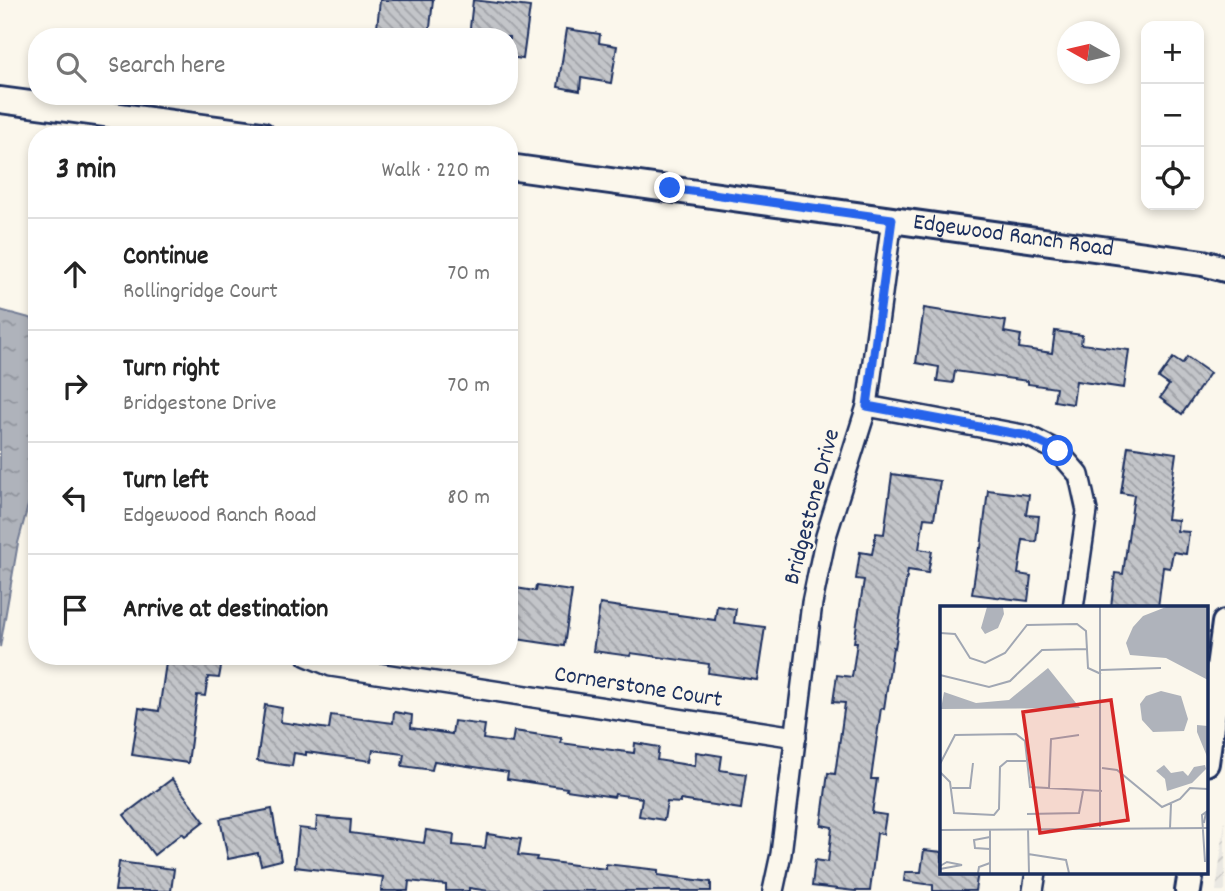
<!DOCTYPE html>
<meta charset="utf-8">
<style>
body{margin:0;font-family:Dekko,sans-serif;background:#f6f6f6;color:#222}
.controls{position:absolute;right:21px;top:21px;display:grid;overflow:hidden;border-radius:14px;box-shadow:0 4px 10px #0003}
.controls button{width:63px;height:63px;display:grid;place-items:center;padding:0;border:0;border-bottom:2px solid #e0e0e0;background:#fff;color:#222;font:35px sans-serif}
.compass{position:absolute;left:1057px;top:21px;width:63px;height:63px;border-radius:50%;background:#fff;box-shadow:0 4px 10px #0003;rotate:278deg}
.stop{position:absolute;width:21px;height:21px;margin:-16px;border:5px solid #2563eb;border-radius:50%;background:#fff}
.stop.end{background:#2563eb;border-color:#fff;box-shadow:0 2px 7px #0008}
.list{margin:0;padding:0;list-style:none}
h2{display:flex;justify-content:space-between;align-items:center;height:91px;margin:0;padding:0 28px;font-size:30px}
h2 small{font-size:23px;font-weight:400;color:#767676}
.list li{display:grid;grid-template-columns:46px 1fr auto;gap:21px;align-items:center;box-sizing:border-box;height:112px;padding:0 28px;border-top:2px solid #e0e0e0}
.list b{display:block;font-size:26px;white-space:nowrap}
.list p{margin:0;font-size:23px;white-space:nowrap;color:#767676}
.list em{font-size:23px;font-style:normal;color:#767676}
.icon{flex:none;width:38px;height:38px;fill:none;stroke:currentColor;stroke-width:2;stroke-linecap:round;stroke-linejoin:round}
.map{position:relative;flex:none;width:1225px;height:891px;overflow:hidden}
.search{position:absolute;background:#fff;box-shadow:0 4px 10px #0003;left:28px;top:28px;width:490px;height:77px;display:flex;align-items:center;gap:18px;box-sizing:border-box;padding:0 24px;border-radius:28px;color:#767676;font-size:26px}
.panel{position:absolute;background:#fff;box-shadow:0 4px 10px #0003;left:28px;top:126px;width:490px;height:539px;border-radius:28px}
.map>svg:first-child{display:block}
.industrial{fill:url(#industrial-furrows)}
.water{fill:url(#water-ripples);stroke:#747e96;stroke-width:2}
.building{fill:url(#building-back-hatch);stroke:#1b2f5e;stroke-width:2}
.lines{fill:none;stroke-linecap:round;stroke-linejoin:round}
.minor-casing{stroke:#1b2f5e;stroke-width:24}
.tertiary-casing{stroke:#1b2f5e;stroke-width:30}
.minor{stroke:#fbf7ec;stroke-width:19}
.tertiary{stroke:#fbf7ec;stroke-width:24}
.route{stroke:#2563eb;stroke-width:9}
.labels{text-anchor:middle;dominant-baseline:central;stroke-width:5;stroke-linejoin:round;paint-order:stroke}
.street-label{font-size:24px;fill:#1b2f5e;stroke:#fbf7ec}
.inset-road{fill:none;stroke:#a1a7b3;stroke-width:2}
.view{fill:#d62828;fill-opacity:0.15;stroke:#d62828;stroke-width:3.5}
.inset-edge{fill:none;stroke:#1b2f5e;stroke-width:3.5}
</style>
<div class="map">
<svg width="1225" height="891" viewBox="0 0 1225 891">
<defs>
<pattern id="industrial-furrows" width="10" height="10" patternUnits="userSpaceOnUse" patternTransform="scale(1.75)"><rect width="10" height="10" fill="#eae8e2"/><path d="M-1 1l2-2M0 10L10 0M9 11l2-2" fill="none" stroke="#c8c7c4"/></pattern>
<pattern id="water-ripples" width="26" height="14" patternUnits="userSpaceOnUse" patternTransform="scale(1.75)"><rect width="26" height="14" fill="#afb3bb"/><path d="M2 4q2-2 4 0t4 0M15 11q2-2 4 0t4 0" fill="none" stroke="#8e929b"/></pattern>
<pattern id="building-back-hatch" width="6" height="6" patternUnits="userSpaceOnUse" patternTransform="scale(1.75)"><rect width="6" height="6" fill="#c3c5c9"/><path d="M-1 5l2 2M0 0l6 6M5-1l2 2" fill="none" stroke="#9ea0a6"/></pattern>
</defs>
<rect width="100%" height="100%" fill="#fbf7ec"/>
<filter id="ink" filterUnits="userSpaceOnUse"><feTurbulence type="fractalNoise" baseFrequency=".0143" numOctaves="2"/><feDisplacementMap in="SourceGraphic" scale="14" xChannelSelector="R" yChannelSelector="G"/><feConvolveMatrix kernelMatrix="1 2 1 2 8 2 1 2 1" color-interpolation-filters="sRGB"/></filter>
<g filter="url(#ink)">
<path class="industrial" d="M1225 821V891H1216Z"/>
<path class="water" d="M0 310 37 320V472L18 543 0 647Z"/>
<g class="building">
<path d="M380 0H433L429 37H376Z"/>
<path d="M473 0 530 7 523 59 509 57V37H469Z"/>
<path d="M567 29 600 34 599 43 617 46 611 83 581 78 580 91 558 87Z"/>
<path d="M924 308 1006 321 1004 332 1021 335 1019 348 1052 353 1055 331 1082 335 1081 344 1129 350 1124 388 1076 381 1073 404 1054 401 1056 388 1028 384V381L955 371 953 383 937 381 939 367 916 363Z"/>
<path d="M1187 357 1210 373 1182 414 1160 398 1169 385 1159 378 1173 358 1182 364Z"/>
<path d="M1128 446 1176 453 1167 519 1178 520 1177 531 1189 532 1186 554 1173 552 1170 568 1163 567 1158 607H1111L1115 573 1123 574 1134 495 1121 493Z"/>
<path d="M892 474 940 481 934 519 924 518 919 549 932 551 928 573 908 570 895 648 893 647 884 709 881 708 871 779H877L872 813 886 815 883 834 877 833 870 891H855L812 886 815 860 828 862 832 827 821 825 828 773 835 774 845 703 833 702 837 675 852 677 857 642H854L864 580 856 579 860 552 872 554 876 533 884 534Z"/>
<path d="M988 490 1029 495 1026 515 1039 516 1036 542 1023 540 1018 574 1031 576 1028 601 972 594 979 548H981Z"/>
<path d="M536 586 572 591 564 646 509 638V587L535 591Z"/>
<path d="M600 604 715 620 717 606 736 609 734 623 765 627 757 680 708 673 709 664 631 653 630 656 593 651Z"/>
<path d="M167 656H223L219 678 208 677 205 696 197 695 188 763 132 755 139 708 159 711Z"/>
<path d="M265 705 282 708 280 722 329 729 331 715 393 723 394 712 412 715 411 728 452 734 454 721 485 725 483 739 512 743 514 731 562 738 561 743 634 753 635 743 659 747 657 760 695 766 696 752 722 756 720 770 746 774 741 809 680 800V803L667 802 664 820 639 816 642 798 615 794 614 797 566 790 567 788 507 779 508 772 434 761 432 770 402 766 404 754 373 750 371 761 306 752V755L294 753 292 766 257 761Z"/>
<path d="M172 779 204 821 185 836 182 833 154 855 124 815Z"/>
<path d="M272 809 281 860 261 865 258 853 228 859 220 819Z"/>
<path d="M317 817 351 820 350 833 424 843 426 830 454 834 453 845 485 848 487 834 521 839 518 855 537 857 536 860 606 869V864L658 870V875L711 882V891H489L469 888V891H446V885L409 881 408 891H381L383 877 295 867 299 828 316 830Z"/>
<path d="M924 850 942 852V872H978L975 891H933V885L904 881 905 872H921Z"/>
<path d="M119 862 174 869 171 891H115Z"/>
</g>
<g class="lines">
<defs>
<g id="minor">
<path d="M867 406 1028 436 1058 451 1079 475 1087 511 1073 608"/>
<path d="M307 656 331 666 796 737"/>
<path d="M773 891 781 854 812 603 826 536 867 406 892 219"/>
<path d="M1033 891 1036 872"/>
</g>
<g id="tertiary">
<path d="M0 100 262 135"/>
<path id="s1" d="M509 167 1203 263 1225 269"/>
<path d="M1206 763 1225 623"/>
<path d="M1188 891 1191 872"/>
</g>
</defs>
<use href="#minor" class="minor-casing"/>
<use href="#tertiary" class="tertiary-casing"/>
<use href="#minor" class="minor"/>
<use href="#tertiary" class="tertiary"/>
</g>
</g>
<g class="lines" filter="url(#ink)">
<path class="route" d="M670 188 892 219 867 406 1028 436 1058 451"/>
</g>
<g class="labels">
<g class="street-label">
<text stroke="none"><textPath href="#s1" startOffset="509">Edgewood Ranch Road</textPath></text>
<text transform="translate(813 507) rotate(-75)">Bridgestone Drive</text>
<text transform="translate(638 688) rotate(9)">Cornerstone Court</text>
</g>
</g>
<g transform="translate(940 606)">
<rect width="268" height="268" fill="#fbf7ec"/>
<path d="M47 1H63L64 8 58 22 45 28 41 22ZM226 1H268V74L226 52 190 49 186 37 193 21 203 10ZM108 62 140 102 1 103 4 86 36 97 69 94ZM221 85 241 90 248 113 244 125 213 126 202 114 200 98 206 90ZM257 119 268 120V153L257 126ZM224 159 231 167 243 165 248 170 254 161 265 159 266 163 252 177 227 185 225 173 216 165Z" fill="#afb3bb"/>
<path class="inset-road" d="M160 1V221M0 27 15 28 30 52 45 57 65 47 87 19 137 18 146 25 148 62 161 68M161 64 221 62M0 69 49 81 70 75 102 44 147 43M0 158 15 129 76 128 85 135 90 181 162 185M162 162 177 164 222 201 240 193 250 182 268 183M0 166 10 176 14 207 54 209 59 203 60 161 67 155H86M12 182H30L33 157M109 182 111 133 139 129M87 208 139 207 143 185M264 217 266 206 262 209 265 256M230 222 231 198M50 223V257M88 223 89 267M0 224 268 222M50 243 35 242 34 234 50 231M88 248 126 254 129 267M0 260 7 256 22 259 0 263M38 267 39 261 50 257V267"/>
<path class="view" d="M171 94 188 214 100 227 83 106Z"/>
<rect width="268" height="268" class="inset-edge"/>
</g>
</svg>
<div class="controls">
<button>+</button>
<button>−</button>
<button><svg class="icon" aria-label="locate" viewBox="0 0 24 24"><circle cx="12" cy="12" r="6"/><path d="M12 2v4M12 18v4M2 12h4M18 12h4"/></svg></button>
</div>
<svg class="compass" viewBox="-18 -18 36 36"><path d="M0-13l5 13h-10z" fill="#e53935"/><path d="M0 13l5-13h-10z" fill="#767676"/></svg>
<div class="stop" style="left:1058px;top:451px"></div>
<div class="stop end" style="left:670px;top:188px"></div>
<div class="search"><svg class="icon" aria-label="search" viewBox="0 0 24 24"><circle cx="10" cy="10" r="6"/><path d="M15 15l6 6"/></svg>Search here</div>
<section class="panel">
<h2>3 min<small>Walk · 220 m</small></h2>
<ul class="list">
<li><svg class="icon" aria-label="ahead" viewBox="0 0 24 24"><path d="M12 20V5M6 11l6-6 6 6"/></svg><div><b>Continue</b><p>Rollingridge Court</p></div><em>70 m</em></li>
<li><svg class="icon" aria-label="right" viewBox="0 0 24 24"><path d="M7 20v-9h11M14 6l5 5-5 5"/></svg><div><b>Turn right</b><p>Bridgestone Drive</p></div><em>70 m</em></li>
<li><svg class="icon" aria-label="left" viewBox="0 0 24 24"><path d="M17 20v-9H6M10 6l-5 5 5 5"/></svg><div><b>Turn left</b><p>Edgewood Ranch Road</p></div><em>80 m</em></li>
<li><svg class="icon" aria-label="arrive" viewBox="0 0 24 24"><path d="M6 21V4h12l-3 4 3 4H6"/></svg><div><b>Arrive at destination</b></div></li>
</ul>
</section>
</div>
